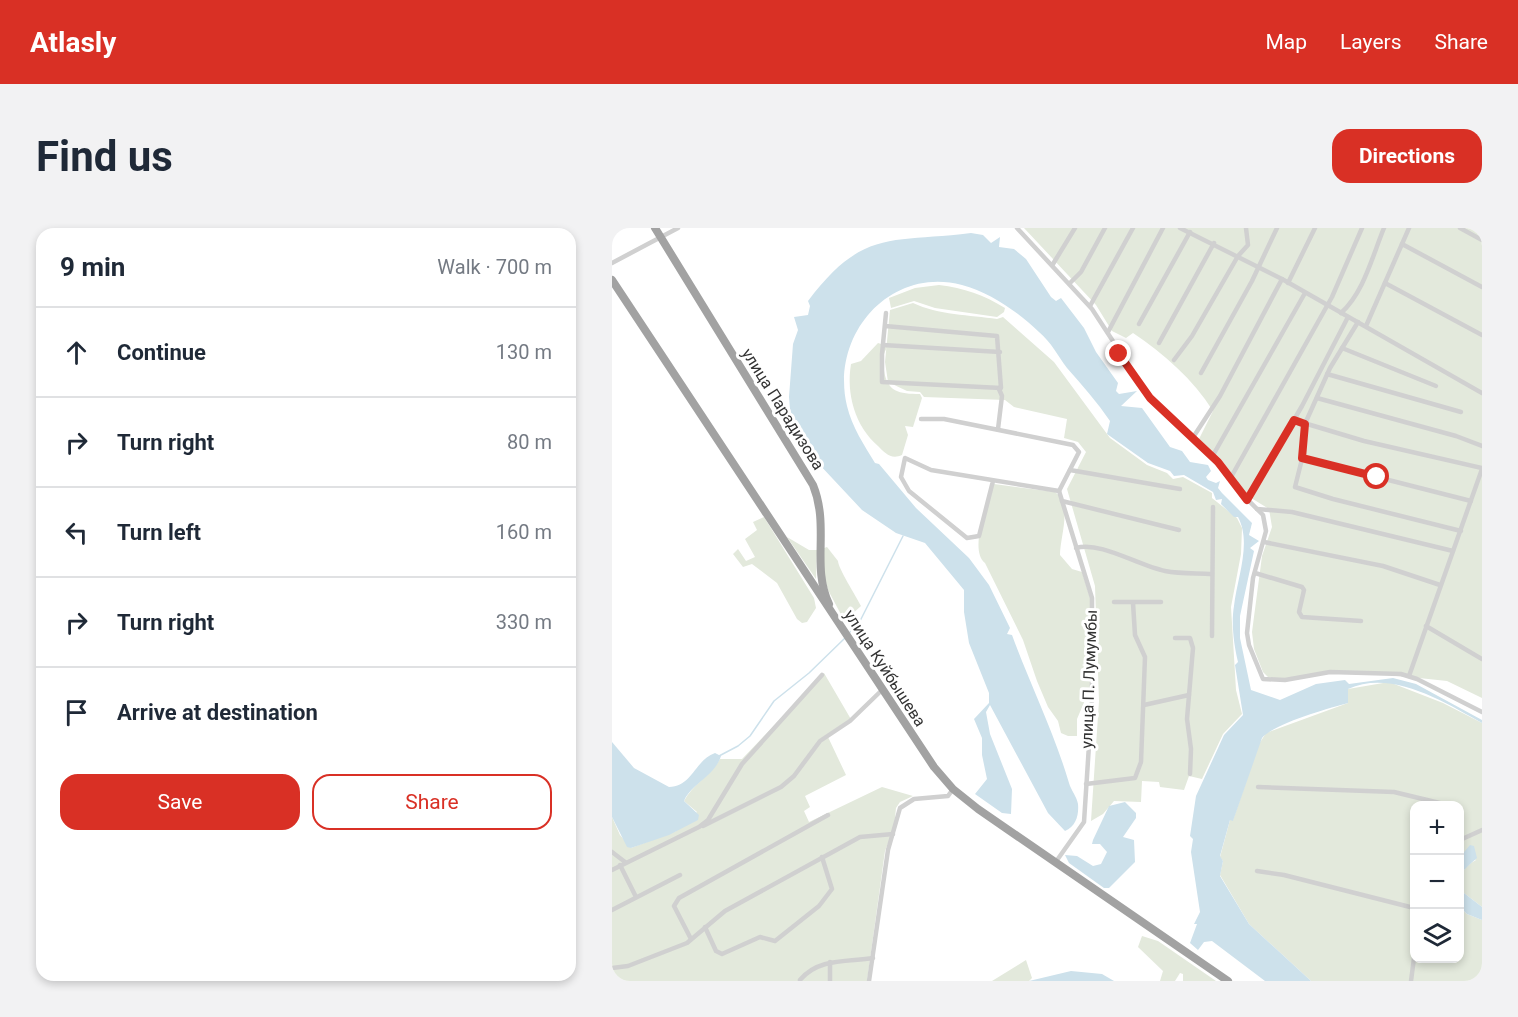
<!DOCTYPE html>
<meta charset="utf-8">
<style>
body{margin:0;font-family:Roboto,sans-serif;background:#f2f2f3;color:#1f2937}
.controls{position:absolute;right:18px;bottom:18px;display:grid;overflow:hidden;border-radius:12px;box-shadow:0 3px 9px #0003}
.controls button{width:54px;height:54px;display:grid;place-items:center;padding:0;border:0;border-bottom:2px solid #e0e1e3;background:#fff;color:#1f2937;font:30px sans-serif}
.stop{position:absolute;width:18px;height:18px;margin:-14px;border:4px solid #d93025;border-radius:50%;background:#fff}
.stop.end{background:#d93025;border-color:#fff;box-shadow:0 2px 6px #0008}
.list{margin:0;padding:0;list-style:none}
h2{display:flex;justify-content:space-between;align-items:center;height:78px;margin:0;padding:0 24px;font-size:26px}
h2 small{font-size:20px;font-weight:400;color:#747a83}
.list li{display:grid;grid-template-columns:39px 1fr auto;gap:18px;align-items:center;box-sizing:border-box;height:90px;padding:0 24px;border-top:2px solid #e0e1e3}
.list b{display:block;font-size:22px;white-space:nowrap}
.list em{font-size:20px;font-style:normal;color:#747a83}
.actions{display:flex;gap:12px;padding:18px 24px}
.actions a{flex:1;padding:14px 0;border:2px solid #d93025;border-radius:18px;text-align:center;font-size:21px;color:#d93025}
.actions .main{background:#d93025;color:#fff}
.icon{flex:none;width:33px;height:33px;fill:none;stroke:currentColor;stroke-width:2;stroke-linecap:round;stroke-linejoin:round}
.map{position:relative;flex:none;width:870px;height:753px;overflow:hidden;border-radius:18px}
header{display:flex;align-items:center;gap:36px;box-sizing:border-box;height:84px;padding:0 30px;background:#d93025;color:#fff}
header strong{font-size:28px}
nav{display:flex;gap:33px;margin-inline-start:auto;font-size:21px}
.intro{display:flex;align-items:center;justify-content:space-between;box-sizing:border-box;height:144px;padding:0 36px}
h1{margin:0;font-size:42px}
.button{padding:15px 27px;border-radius:18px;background:#d93025;color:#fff;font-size:21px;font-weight:700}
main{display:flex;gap:36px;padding:0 36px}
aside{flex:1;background:#fff;border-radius:18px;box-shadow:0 3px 9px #0003}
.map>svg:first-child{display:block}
.green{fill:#e3e9dc}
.water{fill:#cde1eb}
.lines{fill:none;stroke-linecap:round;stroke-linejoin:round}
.stream{stroke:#cde1eb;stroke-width:1.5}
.minor{stroke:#d0d0d0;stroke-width:4.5}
.trunk{stroke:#a2a2a2;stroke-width:8}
.route{stroke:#d93025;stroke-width:8}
.labels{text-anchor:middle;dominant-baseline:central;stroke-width:6;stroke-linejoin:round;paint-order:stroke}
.street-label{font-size:16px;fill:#333;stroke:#fff}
</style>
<header>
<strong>Atlasly</strong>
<nav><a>Map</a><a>Layers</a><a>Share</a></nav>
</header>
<div class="intro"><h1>Find us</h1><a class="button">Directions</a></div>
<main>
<aside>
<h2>9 min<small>Walk · 700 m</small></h2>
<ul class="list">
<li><svg class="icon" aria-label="ahead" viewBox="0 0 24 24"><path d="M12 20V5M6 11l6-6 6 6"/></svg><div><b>Continue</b></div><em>130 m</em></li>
<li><svg class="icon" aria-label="right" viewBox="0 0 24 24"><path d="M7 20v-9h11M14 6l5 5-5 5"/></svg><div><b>Turn right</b></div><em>80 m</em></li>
<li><svg class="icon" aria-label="left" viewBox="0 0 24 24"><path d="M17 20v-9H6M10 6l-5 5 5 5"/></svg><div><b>Turn left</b></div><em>160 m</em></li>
<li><svg class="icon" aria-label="right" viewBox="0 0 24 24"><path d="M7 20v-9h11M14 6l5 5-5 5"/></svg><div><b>Turn right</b></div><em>330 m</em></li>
<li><svg class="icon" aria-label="arrive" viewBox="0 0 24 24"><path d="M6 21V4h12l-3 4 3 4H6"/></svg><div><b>Arrive at destination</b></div></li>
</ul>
<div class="actions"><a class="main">Save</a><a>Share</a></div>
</aside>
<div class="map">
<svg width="870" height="753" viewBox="0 0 870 753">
<rect width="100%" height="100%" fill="#fff"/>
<g class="green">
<path d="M412 0H870V470L835 453 807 450 728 443 667 452 656 449 651 444 642 421 640 404 650 328 660 299 657 281 636 268 609 231 587 211 601 183C581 151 552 126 521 105L514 110 500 103 484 77Z"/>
<path d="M327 57C352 60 372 67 393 80L392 84 385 89 323 80 302 73 279 80 277 70 303 60Z"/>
<path d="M301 75C326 87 358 87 385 91L391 89 442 134 498 210 535 237 555 245 561 251 571 249 600 265V270L625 290 630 300 629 326 619 379 624 462 630 486 611 506 590 551 577 548 572 562 548 559 547 554 530 553 529 574 502 573 491 586 479 593 487 473 483 358 455 261 474 224 466 214 452 210 455 191 402 179 393 172 312 169 308 164 295 163 276 154 273 134 278 82Z"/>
<path d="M266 115 276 118C271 125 270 133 272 142 275 164 287 166 308 166L310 170 301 199 293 198 296 207 290 227C279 232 273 225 266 218 243 198 234 166 239 136L249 133Z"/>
<path d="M382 256 443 264C461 277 448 308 448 327L460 341 470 344 478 370V433L470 437 479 442V458L465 491V508H456L449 505 446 493 436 479 425 453 411 412 373 335C356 321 377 274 382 256Z"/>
<path d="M152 289 202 370 204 380 195 394 190 395 185 391 165 355 140 336 131 339 121 326 126 321 134 333 143 329 133 311 145 302 141 294Z"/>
<path d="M175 309 197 322H205L204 351Z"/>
<path d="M215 319 226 333C226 340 244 368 249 378L239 387 240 397 233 394 216 362 212 347V320Z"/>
<path d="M212 445 240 493 216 509 234 547 193 568 198 579 192 583 197 594 270 559 301 568 288 574 284 580 282 600 273 623 255 753H0V589L8 607 19 620 64 603 85 584 72 573C80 557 98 548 108 531H130Z"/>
<path d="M777 454 831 475 870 495V679L852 665C848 648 848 641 864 632L852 625 848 629V578H802V730H848V679L855 686 870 692V753H699L637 696 608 647 611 633 608 629 618 592H621L647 516 654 505 736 475V461Z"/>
<path d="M530 708 546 713 604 753H571V746L568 745 563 753H548L551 743 526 719Z"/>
<path d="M414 732 420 750 417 753H380Z"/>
</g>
<g class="water">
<path d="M359 5 371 7 379 15 388 9 387 19 402 21 414 31 439 69 444 73 449 70 472 100 484 124 506 155 504 163 507 166 525 163 509 178 530 180 558 219 570 223 578 234 596 237 599 243 594 249 596 252 604 255 608 253 606 260 610 265 640 295 637 307 647 313 638 320 642 323 628 388V410L639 462 668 472 704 456 733 452 737 456 781 450 804 456 870 492V495C832 474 780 441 736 461V475C717 480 661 496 650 510L621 593 618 592 608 628 611 633 608 648 637 696 699 753H653L600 713 592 714 586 722 578 715 585 696H582L588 684 579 624 581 611 578 608 584 568 612 507 631 487 623 437 626 434C622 417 619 396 622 378 625 350 640 315 626 289H622L609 276 610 271 604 272 601 264 572 247 562 248 558 243 536 235 495 206 498 193C485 174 470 157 455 140 446 128 439 114 427 104 406 84 379 65 350 57 277 38 218 108 235 178 240 199 252 217 263 235L267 236 304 280 357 330 377 357 398 400 395 406 400 407C418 456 442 504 457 555 459 562 465 569 466 576 467 587 464 598 453 603L436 585 378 477 374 484 378 506 400 561 399 586 390 585 363 566 375 551 370 527V510L362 491 377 475V465L357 415 352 384V362L313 315 284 305 250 282 206 235 187 208 178 181 177 169 181 116 186 102 182 89 196 87 198 78 196 73C251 0 279 15 359 5Z"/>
<path d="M0 514 22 540 57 559C80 559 83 532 103 525L109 528C103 548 80 555 72 573L87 587 86 592 57 607 19 620 15 619 0 589Z"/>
<path d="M513 574 524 585V590L511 609 522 612 523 634 497 660H492L457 635 453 627 465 628 481 638 489 636 495 624 488 616H480L481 612 497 578Z"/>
<path d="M858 617 862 618 865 630C849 645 847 642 852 665L870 679V692L855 686 848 679V629Z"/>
<path d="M459 743 490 746 502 753H417Z"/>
</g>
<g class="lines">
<g class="stream">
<path d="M238 404 246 397 291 308"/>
<path d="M107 528 126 518 138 508 162 473 197 445 233 410"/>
</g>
<g class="minor">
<path d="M405 0 480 81 538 170 606 234 627 263 651 287 654 303 641 350 635 405 637 417 651 451 673 452 718 444 789 446 805 451 870 484"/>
<path d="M568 0 670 51 870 165"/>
<path d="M848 0 870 12"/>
<path d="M790 16 870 59"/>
<path d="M0 35 66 0"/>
<path d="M441 36 463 0"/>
<path d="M458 55 469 44 493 0"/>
<path d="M676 55 703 0"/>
<path d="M773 55 870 107"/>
<path d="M478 78 521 0"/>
<path d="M729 85C752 64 760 29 772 0"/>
<path d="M746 94 718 140 692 198 690 231 683 259 721 271 849 303"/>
<path d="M527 96 578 4"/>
<path d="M273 98 385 108 389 160 270 154V126L274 85"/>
<path d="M754 98 797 0"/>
<path d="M496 104 551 0"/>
<path d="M547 115 602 15"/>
<path d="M271 117 388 124"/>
<path d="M730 120 824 158"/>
<path d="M562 132 580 108 626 28 636 17 634 0"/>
<path d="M589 145 640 53 665 0"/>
<path d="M715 146 849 184"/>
<path d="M705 170 844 208 870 218"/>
<path d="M309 191H332L461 217 467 224 447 263"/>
<path d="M682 192 752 213 870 240"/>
<path d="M386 201 390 168 387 161"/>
<path d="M580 211 608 168 670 51"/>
<path d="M600 229 693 65"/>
<path d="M690 230 859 273"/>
<path d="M458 242 568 261"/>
<path d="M618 251 720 69 750 0"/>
<path d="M381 253 367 308 355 310 297 263 289 249 293 230 319 242 447 263 480 370V471L472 594 443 635"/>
<path d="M635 272 690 178 736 89"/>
<path d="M450 273 567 302"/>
<path d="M645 281 680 284 841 323"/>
<path d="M652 314 771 338 828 357"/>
<path d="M464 320C489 313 527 338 553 343 569 346 584 345 600 346"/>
<path d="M643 345 690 359 692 362 687 384 690 389 749 393"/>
<path d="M502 374H549"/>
<path d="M814 398 870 431"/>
<path d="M600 408 601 279"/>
<path d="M563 410H578L581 420 575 491 579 521 578 546"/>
<path d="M797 448 870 241"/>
<path d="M532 477 577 467"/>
<path d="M474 556 523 550 529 534 533 429 523 407 521 375"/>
<path d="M646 559 782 564 840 578"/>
<path d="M91 598 169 559 182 548 208 513 238 493 270 462"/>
<path d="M848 612 870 602"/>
<path d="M0 624 13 634"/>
<path d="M8 637 24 669"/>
<path d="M0 642 87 599 96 592 130 536 210 447"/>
<path d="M645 643 672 647 802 680"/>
<path d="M0 682 68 647"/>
<path d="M93 699 104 723 110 726 148 709 163 713 207 678 220 661 210 629"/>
<path d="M79 711 62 678 67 670 216 587"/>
<path d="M218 734V753"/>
<path d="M0 740 16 738 75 715 113 683 248 609 281 606"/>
<path d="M188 752C206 730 235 734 261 730"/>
<path d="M257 753 276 622 288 580 302 571 336 568 341 561"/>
<path d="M799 753 802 730"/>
</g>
<g class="trunk">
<path d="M43 0 201 257C218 299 199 338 217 376"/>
<path d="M0 52 322 539 341 561 366 581 616 753"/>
</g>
</g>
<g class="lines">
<path class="route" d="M507 126 538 170 606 234 635 272 682 192 693 196 690 230 765 249"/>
</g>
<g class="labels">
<g class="street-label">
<text transform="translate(171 181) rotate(58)">улица Парадизова</text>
<text transform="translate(273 440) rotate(57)">улица Куйбышева</text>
<text transform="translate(477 451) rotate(-88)">улица П. Лумумбы</text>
</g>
</g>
</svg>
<div class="controls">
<button>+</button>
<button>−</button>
<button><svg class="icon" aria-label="layers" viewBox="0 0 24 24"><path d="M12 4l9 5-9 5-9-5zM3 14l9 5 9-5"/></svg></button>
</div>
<div class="stop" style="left:765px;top:249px"></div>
<div class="stop end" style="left:507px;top:126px"></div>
</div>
</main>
